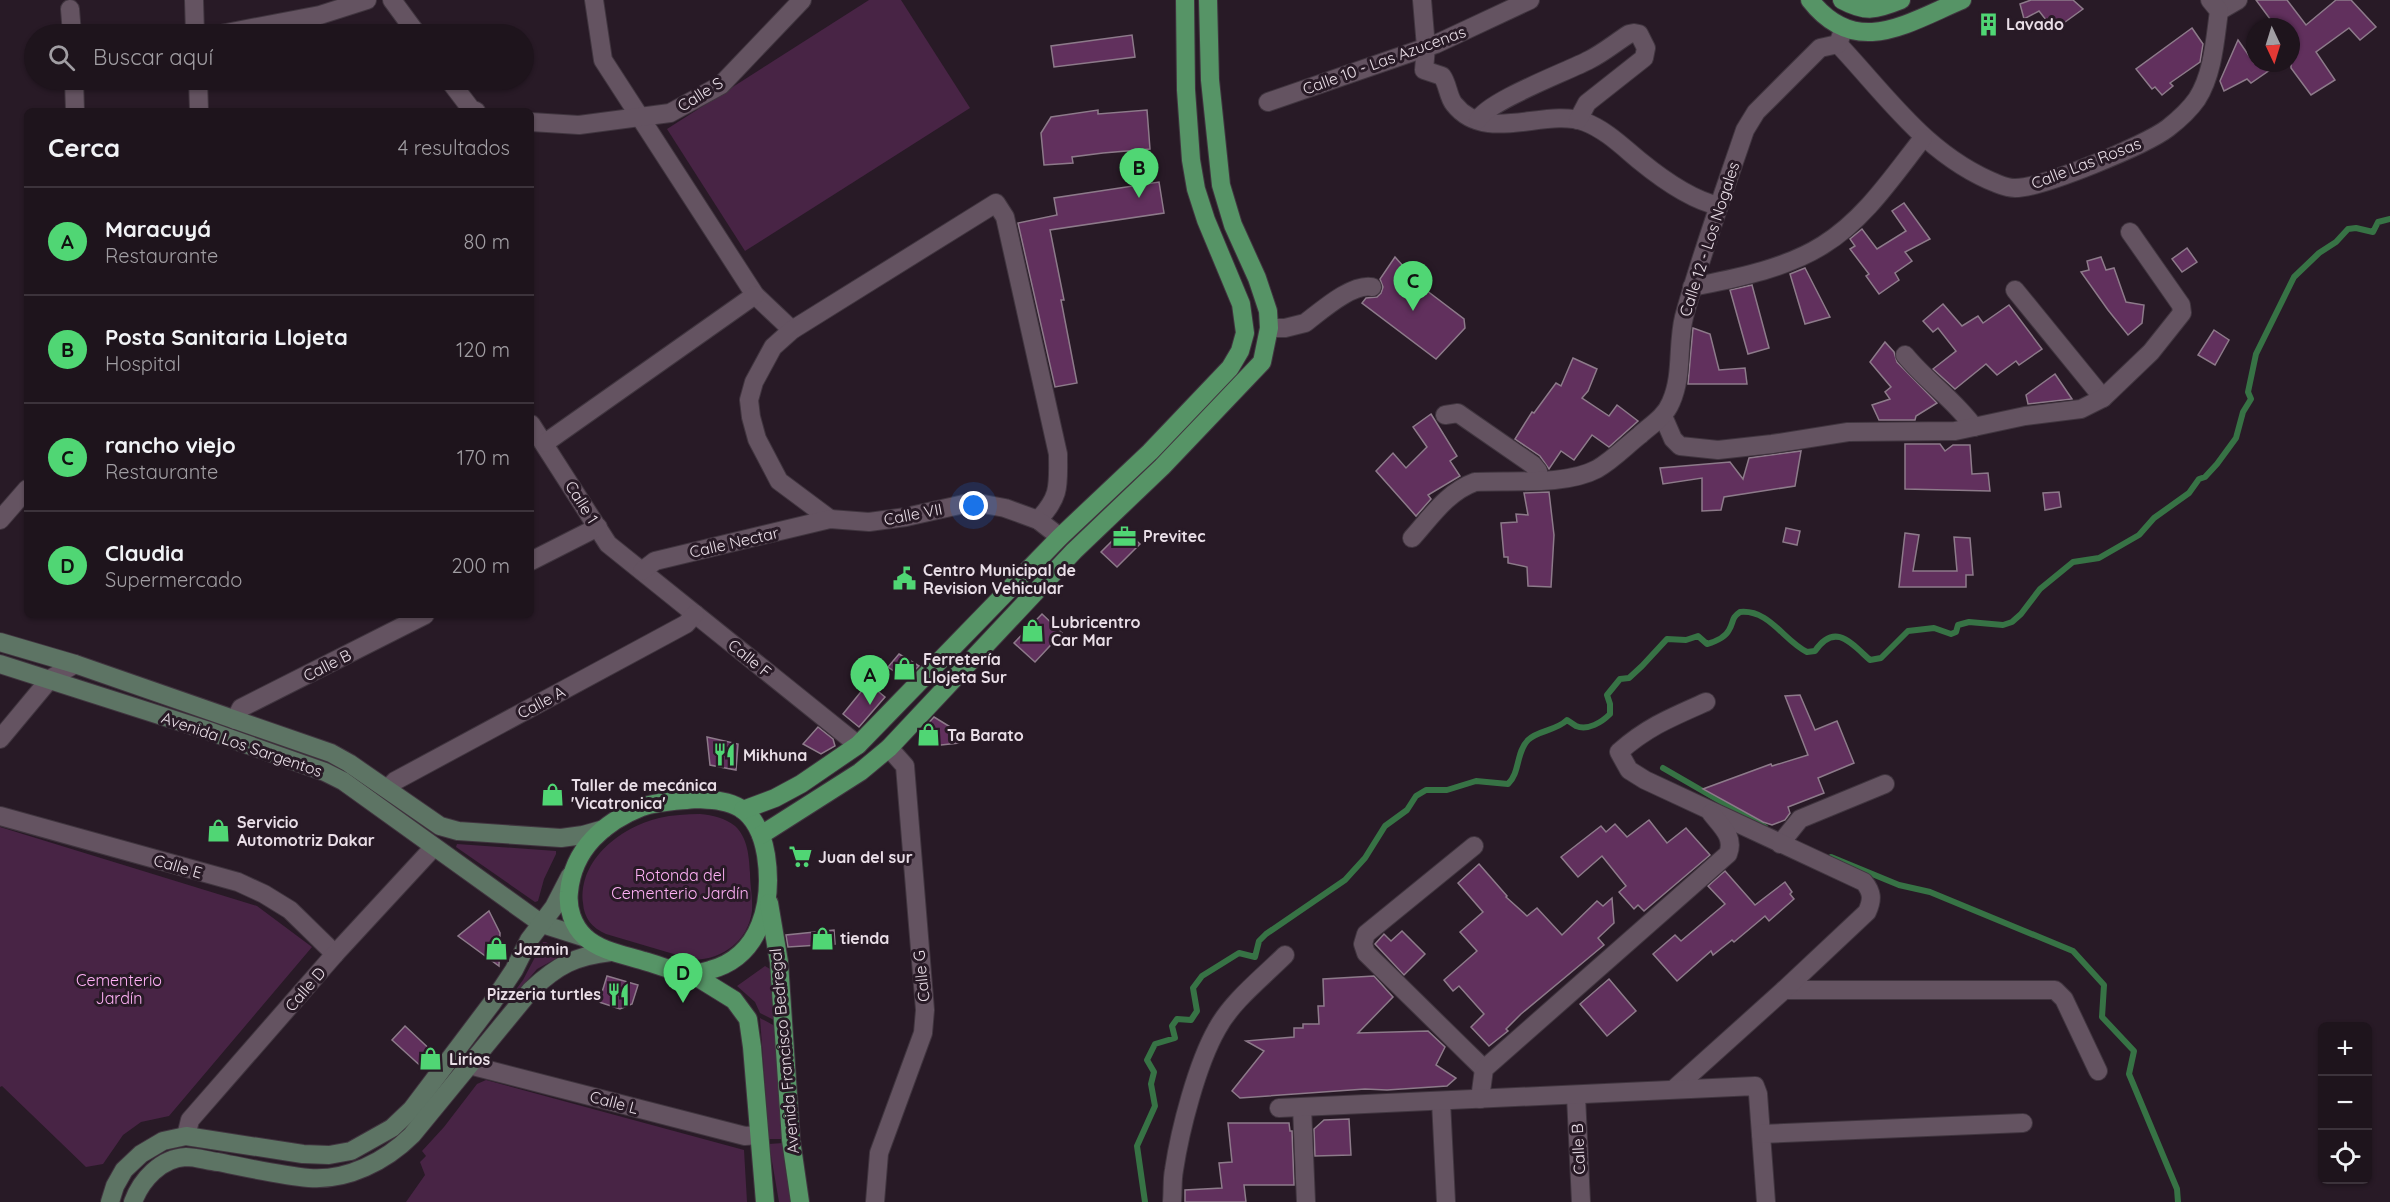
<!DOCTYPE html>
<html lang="es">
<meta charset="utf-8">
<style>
body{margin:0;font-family:Quicksand,sans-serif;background:#261d25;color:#f1f3f6}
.controls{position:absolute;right:18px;bottom:18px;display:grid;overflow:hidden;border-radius:9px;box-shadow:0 2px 4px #0004}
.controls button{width:54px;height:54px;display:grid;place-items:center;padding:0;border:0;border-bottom:2px solid #3c333b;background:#1e141c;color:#f1f3f6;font:30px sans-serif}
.compass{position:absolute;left:2246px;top:18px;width:54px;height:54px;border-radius:50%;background:#1e141c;box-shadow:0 2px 4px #0004;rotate:176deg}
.you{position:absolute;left:974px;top:506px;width:21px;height:21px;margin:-15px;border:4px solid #fff;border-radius:50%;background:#1a73e8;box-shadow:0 0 0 9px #1a73e833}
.badge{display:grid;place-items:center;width:39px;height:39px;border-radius:50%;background:#50d674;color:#111;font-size:20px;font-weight:700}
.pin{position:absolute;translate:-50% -50px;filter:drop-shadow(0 2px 3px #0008)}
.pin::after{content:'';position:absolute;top:32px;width:21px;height:18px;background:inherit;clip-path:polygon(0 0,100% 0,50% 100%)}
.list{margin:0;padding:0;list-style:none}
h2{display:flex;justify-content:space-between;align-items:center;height:78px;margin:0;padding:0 24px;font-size:26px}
h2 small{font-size:20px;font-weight:400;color:#a19ea3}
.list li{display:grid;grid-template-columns:39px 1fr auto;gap:18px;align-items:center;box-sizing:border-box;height:108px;padding:0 24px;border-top:2px solid #3c333b}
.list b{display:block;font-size:22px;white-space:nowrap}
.list p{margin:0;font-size:20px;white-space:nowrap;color:#a19ea3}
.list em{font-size:20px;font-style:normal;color:#a19ea3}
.icon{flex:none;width:33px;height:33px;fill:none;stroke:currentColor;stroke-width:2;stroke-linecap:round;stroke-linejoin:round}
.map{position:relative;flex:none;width:2390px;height:1202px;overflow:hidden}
.search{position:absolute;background:#1e141c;box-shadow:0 2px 4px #0004;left:24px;top:24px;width:510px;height:66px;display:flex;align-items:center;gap:15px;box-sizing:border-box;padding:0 21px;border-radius:33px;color:#a19ea3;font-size:22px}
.panel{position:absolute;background:#1e141c;box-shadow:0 2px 4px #0004;left:24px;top:108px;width:510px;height:510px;border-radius:9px}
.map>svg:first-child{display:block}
.green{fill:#482445}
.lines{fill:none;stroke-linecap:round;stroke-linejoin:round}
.stream{stroke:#377345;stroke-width:6}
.building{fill:#61305d;stroke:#8d7a8a;stroke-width:1.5}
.street-casing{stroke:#40353f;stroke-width:20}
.secondary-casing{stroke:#40353f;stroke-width:20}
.primary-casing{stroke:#40353f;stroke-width:20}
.street{stroke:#645361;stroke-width:18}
.secondary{stroke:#5d7464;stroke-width:18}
.primary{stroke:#569466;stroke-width:18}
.labels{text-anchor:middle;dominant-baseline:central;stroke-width:6;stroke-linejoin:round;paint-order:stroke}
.poi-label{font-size:16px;font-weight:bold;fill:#e9dee7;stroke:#281a26;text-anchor:start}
.street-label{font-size:16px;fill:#e9dee7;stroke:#281a26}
.park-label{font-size:16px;fill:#ffb1f6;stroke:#281a26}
</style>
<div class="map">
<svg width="2390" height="1202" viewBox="0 0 2390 1202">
<rect width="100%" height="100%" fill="#281a26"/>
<g class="green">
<path d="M869 0H901L970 108 745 251 667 129Z"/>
<path d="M700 814C713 815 725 818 735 826 748 838 749 857 750 873 750 885 753 899 752 911 748 941 723 959 694 960L606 934C592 928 584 918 583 903 578 860 621 827 659 818 672 815 687 814 700 814Z"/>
<path d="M0 827 257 906 312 947 169 1116 141 1122 123 1135 103 1164 86 1167 2 1086 0 1087Z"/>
<path d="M457 844 556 851V854L544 879 538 901 535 902 456 847Z"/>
<path d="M543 942H546L561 952V956L537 969 514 996 512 995 523 980Z"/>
<path d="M765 966 770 969 774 1020 760 1013 755 1002 737 986Z"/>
<path d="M760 1018 775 1026 782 1139H769Z"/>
<path d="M486 1080 744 1150 747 1202H406L425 1175 420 1162 426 1156 422 1151 444 1127 477 1084Z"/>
<path d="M783 1143 785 1167 792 1202H779L769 1144Z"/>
</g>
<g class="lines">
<g class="stream">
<path d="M1663 768 1765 827"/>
<path d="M1831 857 1899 885 1930 892 2073 951 2104 985 2102 1017 2134 1051 2129 1074 2177 1189 2178 1202"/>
<path d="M1145 1202 1137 1146 1155 1106 1151 1084 1154 1072 1147 1060 1155 1044 1175 1038 1172 1026 1177 1019 1191 1020 1197 1011 1193 988 1202 976 1239 953 1255 957 1259 941 1266 934 1345 880 1365 858 1385 826 1407 810 1416 796 1426 790H1447L1476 781 1508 784C1520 773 1516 752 1528 740 1538 730 1556 731 1567 720 1570 722 1573 724 1576 726 1588 731 1602 722 1610 714V704L1607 695 1620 679 1629 678 1642 666 1667 639 1686 640 1698 636 1707 644C1714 642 1725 638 1729 630 1734 622 1731 618 1740 612 1769 609 1784 641 1807 652L1815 651C1835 622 1851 643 1870 660L1881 658 1908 631 1934 628 1951 634 1956 632 1958 625 1969 622 2003 625 2012 622 2021 614 2040 589 2073 562 2099 558 2139 535 2154 518 2189 493 2199 479 2205 477 2217 464 2236 438 2243 412 2251 399 2248 392 2256 354 2294 277 2319 253 2336 242 2348 229 2356 228 2373 232 2378 222 2390 219"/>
</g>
</g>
<g class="building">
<path d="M2031 0H2073L2083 9 2054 30 2039 11 2024 19 2020 4Z"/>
<path d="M2256 0H2287L2306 25 2336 0H2351L2376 27 2360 40 2349 28 2316 52 2335 80 2311 95 2291 68V27H2276Z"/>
<path d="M2192 28 2203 44 2200 62 2170 83 2173 86 2162 95 2155 87 2152 89 2136 69Z"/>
<path d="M1132 35 1135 57 1054 67 1051 46Z"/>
<path d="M2238 40 2254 63H2280L2251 83 2247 79 2224 91 2220 81Z"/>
<path d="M1098 110V114L1147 110 1150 149 1103 153 1072 157 1073 163 1044 165 1041 133 1051 117Z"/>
<path d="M1159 182 1164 213 1050 230 1064 300H1061L1077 383 1055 387 1018 223 1057 215 1054 198Z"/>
<path d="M1904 203 1930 239 1905 252 1912 261 1895 273 1899 280 1879 294 1866 276 1869 274 1850 249 1855 246 1850 239 1862 229 1877 249 1906 231 1892 211Z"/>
<path d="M2187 248 2197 262 2182 272 2172 259Z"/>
<path d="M1395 257 1422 287 1464 319 1465 328 1436 359 1362 303 1366 298 1377 297 1381 293 1383 287 1380 279Z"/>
<path d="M2101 257 2106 270 2114 268 2126 302 2144 305 2142 323 2128 335 2108 310 2081 272 2089 270 2087 261Z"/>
<path d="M1805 268 1830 317 1805 324 1790 274Z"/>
<path d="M1752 285 1769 348 1748 354 1730 290Z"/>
<path d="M1943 304 1962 326 1978 316 1983 323 2009 305 2042 349 2019 365 2016 361 1997 375 1986 364 1955 389 1933 369 1956 351 1938 328 1933 332 1923 321Z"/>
<path d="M1693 328 1710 334 1719 370 1745 368 1747 384H1688Z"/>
<path d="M2214 330 2229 340 2215 365 2198 355Z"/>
<path d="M1885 342 1894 352 1897 362 1937 403 1916 416 1915 420H1879L1872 405 1890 399 1885 392 1891 387 1870 362Z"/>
<path d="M1573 358 1597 369 1588 391 1582 398 1609 416 1617 405 1638 421 1609 447 1592 435 1574 460 1561 451 1549 469 1540 456 1515 439 1532 412 1534 413 1556 383 1561 386Z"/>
<path d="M2055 374 2072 399 2028 404 2026 395Z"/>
<path d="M1431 414 1457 456 1450 461 1460 476 1428 495 1431 499 1416 516 1376 471 1393 453 1406 468 1427 447 1413 427Z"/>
<path d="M1905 444H1940L1945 451 1953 445H1970L1972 474 1988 473 1990 491 1905 489Z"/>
<path d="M1801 451 1795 486 1724 497 1721 510 1702 511V478L1663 484 1660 468 1730 462 1743 479 1749 458Z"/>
<path d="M1549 492 1554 535 1551 587 1528 586 1527 567 1508 563V557H1504L1501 523 1517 522 1516 514 1528 515 1524 493Z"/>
<path d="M2059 492 2061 507 2045 510 2043 493Z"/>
<path d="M1786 528 1800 531 1797 545 1783 542Z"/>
<path d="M1124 529 1140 544 1117 567 1101 552Z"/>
<path d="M1905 533 1919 535 1913 571H1957L1954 537 1970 538 1973 575H1966V587H1899Z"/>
<path d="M1042 614 1062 633 1035 662 1014 643Z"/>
<path d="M899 654 919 666 906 679 888 667Z"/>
<path d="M868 683 885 697 859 727 843 714Z"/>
<path d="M1800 695 1815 730 1837 721 1854 763 1818 778 1824 793 1788 807 1790 813 1785 820 1772 825 1763 822 1703 789 1771 764 1772 766 1808 755 1785 696Z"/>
<path d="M934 717 960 733 959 743 932 746 923 729Z"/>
<path d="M818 727 833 739 835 746 821 754 803 744Z"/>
<path d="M707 737 738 744 736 770 710 765Z"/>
<path d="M1649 820 1667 843 1686 828 1710 855 1644 911 1638 905 1634 909 1619 892 1626 886 1602 856 1578 877 1561 857 1601 826 1606 832 1615 824 1627 837Z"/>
<path d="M1479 864 1507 896 1506 897 1527 916 1537 908 1562 935 1597 901 1603 906 1612 898 1614 923 1598 938 1604 945 1521 1014 1506 1029 1508 1031 1489 1046 1471 1027 1484 1014 1459 986 1453 991 1444 980 1477 951 1460 932 1483 912 1458 883Z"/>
<path d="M1725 871 1755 905 1785 882 1792 892 1790 894 1794 899 1769 921 1765 916 1734 942 1732 940 1713 955 1711 951 1677 981 1653 954 1675 935 1681 941 1725 904 1708 886Z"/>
<path d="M489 911 500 933 499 966 458 936Z"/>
<path d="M834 930 835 944 788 947 786 935Z"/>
<path d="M1402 931 1425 954 1404 975 1375 944 1384 934 1391 941Z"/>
<path d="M607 976 638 985 632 1004 620 1009 599 1002Z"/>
<path d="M1374 976 1393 997 1358 1033 1428 1031 1445 1047 1436 1065 1456 1078 1447 1086 1387 1090 1365 1089 1240 1098 1232 1091 1264 1051 1246 1041 1294 1037V1028H1303V1024H1319L1318 1006H1324L1323 979Z"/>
<path d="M1609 979 1636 1011 1607 1036 1580 1004Z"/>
<path d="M405 1026 437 1056 425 1070 392 1040Z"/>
<path d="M1349 1119 1351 1155 1315 1156 1314 1129 1324 1120Z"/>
<path d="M1228 1123H1289L1290 1131H1292L1294 1185H1244L1246 1202H1185V1190L1222 1188 1219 1163 1232 1162Z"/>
</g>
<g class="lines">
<defs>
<g id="street">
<path d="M194 0 195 34"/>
<path d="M392 0 417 34"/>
<path d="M594 0 603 60 755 295 792 330"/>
<path d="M1422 0 1426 47 1424 70 1442 76C1448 84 1448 97 1454 104 1486 145 1545 107 1585 122 1606 130 1623 147 1640 161 1662 179 1692 200 1719 206"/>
<path d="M70 9 72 34"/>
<path d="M2219 11 2238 0"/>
<path d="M221 34 320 15 367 0"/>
<path d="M1838 44C1888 97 1927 156 1998 184 2003 186 2010 188 2015 188 2042 188 2146 145 2168 128 2177 121 2190 109 2197 99 2213 74 2215 40 2219 11L2210 0"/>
<path d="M74 80 75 111"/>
<path d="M198 80 199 111"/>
<path d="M449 80 471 109 476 111"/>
<path d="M1268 102 1436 44 1530 0"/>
<path d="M1478 120C1488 101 1566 72 1589 60 1603 53 1615 43 1629 34L1634 33 1639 34 1646 48 1644 58 1587 103 1578 120"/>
<path d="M531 122 579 125 670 113 721 85 802 0"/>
<path d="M1692 287C1736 278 1785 269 1823 245 1865 219 1893 176 1923 138"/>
<path d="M2015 290 2103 398"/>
<path d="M1269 328H1285L1305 323C1321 311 1352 283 1372 287"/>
<path d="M1905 355C1926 381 1955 400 1974 427"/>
<path d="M1445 415 1458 413 1468 420 1533 465 1538 471 1539 480"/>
<path d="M1663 416 1673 439 1680 446 1718 450 1772 444 1848 432 1955 431 2025 416 2081 409 2103 398 2151 352 2182 313 2181 305 2130 232"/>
<path d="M531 424 608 544 858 745"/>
<path d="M545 443 755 295"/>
<path d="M830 519 779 481 757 439 751 417 749 400 754 382 773 347 792 330 996 203 1005 217 1058 454C1058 485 1061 496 1038 520"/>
<path d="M0 520 27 489"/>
<path d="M1412 538C1431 517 1447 492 1475 482 1511 480 1565 486 1597 469 1613 460 1626 446 1640 435 1651 425 1665 417 1671 402 1683 375 1677 345 1684 317 1701 254 1724 192 1745 130L1756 112 1820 48 1838 44 1844 28"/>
<path d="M531 561 598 527"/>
<path d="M642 571 655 561 830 519 869 522 906 517 964 504 978 503 1005 508 1038 520 1060 537"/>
<path d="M235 720 241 708 425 615"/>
<path d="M0 739 50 679 75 664"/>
<path d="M387 789 395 781 686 624 695 614"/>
<path d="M0 816 238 882 264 894 290 910 335 954"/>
<path d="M1780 844 1800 819 1885 784"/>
<path d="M1474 846 1366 934 1363 944 1366 953 1484 1069"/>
<path d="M1784 990H2055L2064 999 2098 1071"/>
<path d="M469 1065 745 1136 759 1135"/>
<path d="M1674 1089 1784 990 1867 912C1873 899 1872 892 1864 882L1645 780 1629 770 1619 752C1647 727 1672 717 1706 702"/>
<path d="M1576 1096 1581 1202"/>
<path d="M1480 1099 1484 1069 1728 854C1735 837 1721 826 1711 813"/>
<path d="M1441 1101 1446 1202"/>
<path d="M1302 1107 1306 1202"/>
<path d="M1279 1108 1755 1086 1758 1094 1766 1202"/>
<path d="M1761 1134 2023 1123"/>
<path d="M186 1136 190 1120 335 954 433 848"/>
<path d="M875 1202 879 1153 923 1033 925 1010 905 766 889 748"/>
<path d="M1172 1202C1173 1191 1172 1180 1174 1170 1180 1130 1197 1064 1217 1029 1232 1001 1262 978 1285 955"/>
</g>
<g id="secondary">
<path d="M0 642 75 664 331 753 349 763 440 826 458 831 561 838 583 835 604 829"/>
<path d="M0 664 206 730 325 772 343 781 542 924 586 938"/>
<path d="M110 1202 115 1186 124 1170 141 1154 163 1141 186 1136 303 1154 329 1155 351 1151 392 1128 412 1109 492 1003 514 970 529 940 554 907 570 876"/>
<path d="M133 1202C141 1180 161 1158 186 1157 196 1157 208 1161 218 1162 248 1168 279 1175 309 1178 347 1181 386 1161 412 1135L531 990C558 965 575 956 611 952"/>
</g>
<g id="primary">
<path d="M1810 0C1856 59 1907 23 1962 0"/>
<path d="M1842 0C1866 13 1876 10 1901 0"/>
<path d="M696 799C711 800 727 800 740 808 756 818 763 837 766 855 773 901 762 956 710 970 705 971 698 974 692 974 679 974 657 964 644 961 625 955 600 951 585 937 573 926 567 908 569 892 573 849 604 822 642 807 659 801 679 801 696 799Z"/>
<path d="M743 810 775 798 801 784 858 745 1060 537 1150 452 1230 368 1240 351 1245 333 1241 304 1206 220 1196 189 1191 160 1186 90 1185 0"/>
<path d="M761 835 860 772 889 748 1074 551 1162 467 1262 362 1269 328 1268 311 1257 278 1233 225 1221 185 1210 80 1208 0"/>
<path d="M769 903 779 962 791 1140 800 1202"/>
<path d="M692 974 734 1000 748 1019 752 1047 765 1202"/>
</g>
</defs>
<use href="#street" class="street-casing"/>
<use href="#secondary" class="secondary-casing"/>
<use href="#primary" class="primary-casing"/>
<use href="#street" class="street"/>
<use href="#secondary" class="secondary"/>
<use href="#primary" class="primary"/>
</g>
<defs>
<symbol id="building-bare" viewBox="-9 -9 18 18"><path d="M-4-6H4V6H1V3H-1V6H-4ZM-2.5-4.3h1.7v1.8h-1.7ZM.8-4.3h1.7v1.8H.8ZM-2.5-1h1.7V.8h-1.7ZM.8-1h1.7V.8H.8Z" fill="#50d674" stroke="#281a26" stroke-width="2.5" paint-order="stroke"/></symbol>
<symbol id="office-bare" viewBox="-9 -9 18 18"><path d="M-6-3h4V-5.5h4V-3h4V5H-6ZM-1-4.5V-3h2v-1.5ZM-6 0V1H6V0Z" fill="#50d674" stroke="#281a26" stroke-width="2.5" paint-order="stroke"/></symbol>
<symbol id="civic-bare" viewBox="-9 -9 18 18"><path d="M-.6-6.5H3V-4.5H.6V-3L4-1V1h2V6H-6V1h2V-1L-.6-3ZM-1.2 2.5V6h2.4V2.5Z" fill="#50d674" stroke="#281a26" stroke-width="2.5" paint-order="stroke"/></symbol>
<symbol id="shop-bare" viewBox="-9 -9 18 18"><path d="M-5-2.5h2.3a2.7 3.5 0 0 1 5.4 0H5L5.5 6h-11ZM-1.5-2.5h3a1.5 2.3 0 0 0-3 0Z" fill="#50d674" stroke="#281a26" stroke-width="2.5" paint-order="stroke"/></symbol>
<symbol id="restaurant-bare" viewBox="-9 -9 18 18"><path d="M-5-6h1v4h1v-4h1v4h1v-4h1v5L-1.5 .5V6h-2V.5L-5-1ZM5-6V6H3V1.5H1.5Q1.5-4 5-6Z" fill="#50d674" stroke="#281a26" stroke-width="2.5" paint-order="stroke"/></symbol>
<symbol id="supermarket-bare" viewBox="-9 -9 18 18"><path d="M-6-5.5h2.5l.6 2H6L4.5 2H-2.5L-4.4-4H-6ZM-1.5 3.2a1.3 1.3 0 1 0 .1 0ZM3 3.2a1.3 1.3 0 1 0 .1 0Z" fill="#50d674" stroke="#281a26" stroke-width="2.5" paint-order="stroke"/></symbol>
</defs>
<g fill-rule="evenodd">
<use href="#building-bare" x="1972" y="8" width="33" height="33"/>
<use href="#office-bare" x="1108" y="520" width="33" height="33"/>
<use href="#civic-bare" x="888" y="562" width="33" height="33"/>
<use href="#shop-bare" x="1016" y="614" width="33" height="33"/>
<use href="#shop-bare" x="888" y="652" width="33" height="33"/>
<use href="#shop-bare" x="912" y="718" width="33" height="33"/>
<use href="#restaurant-bare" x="708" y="738" width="33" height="33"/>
<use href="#shop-bare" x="536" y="778" width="33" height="33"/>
<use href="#shop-bare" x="202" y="814" width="33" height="33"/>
<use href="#supermarket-bare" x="784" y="840" width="33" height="33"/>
<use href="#shop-bare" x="806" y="922" width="33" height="33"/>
<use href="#shop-bare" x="480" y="932" width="33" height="33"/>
<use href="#restaurant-bare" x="602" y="978" width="33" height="33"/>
<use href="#shop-bare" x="414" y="1042" width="33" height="33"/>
</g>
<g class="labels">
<g class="poi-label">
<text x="2006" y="24">Lavado</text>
<text x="1143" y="536">Previtec</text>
<text x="923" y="570">Centro Municipal de<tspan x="923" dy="18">Revision Vehicular</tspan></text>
<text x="1051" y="622">Lubricentro<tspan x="1051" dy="18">Car Mar</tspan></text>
<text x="923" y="659">Ferretería<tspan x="923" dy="18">Llojeta Sur</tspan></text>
<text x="947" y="735">Ta Barato</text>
<text x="743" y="755">Mikhuna</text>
<text x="571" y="785">Taller de mecánica<tspan x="571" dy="18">'Vicatronica'</tspan></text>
<text x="237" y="822">Servicio<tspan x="237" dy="18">Automotriz Dakar</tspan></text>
<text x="818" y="857">Juan del sur</text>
<text x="840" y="938">tienda</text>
<text x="514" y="949">Jazmin</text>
<text x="601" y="994" text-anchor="end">Pizzeria turtles</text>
<text x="449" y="1059">Lirios</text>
</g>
<g class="street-label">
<text transform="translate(1384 60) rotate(-20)">Calle 10 - Las Azucenas</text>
<text transform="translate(700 94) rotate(-32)">Calle S</text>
<text transform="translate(2086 163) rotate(-21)">Calle Las Rosas</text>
<text transform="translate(1709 239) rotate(-72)">Calle 12 - Los Nogales</text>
<text transform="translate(582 502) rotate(58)">Calle 1</text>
<text transform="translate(913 514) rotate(-11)">Calle VII</text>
<text transform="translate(734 542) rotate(-13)">Calle Nectar</text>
<text transform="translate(750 658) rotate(39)">Calle F</text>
<text transform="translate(327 665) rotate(-27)">Calle B</text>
<text transform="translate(541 702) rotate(-28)">Calle A</text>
<text transform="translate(242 744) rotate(19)">Avenida Los Sargentos</text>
<text transform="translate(178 866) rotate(16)">Calle E</text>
<text transform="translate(921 976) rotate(-96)">Calle G</text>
<text transform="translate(305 989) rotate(-49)">Calle D</text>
<text transform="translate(784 1051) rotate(-95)">Avenida Francisco Bedregal</text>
<text transform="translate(614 1102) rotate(15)">Calle L</text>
<text transform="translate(1578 1149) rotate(-93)">Calle B</text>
</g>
<g class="park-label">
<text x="680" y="875">Rotonda del<tspan x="680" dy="18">Cementerio Jardín</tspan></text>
<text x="119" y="980">Cementerio<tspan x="119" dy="18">Jardín</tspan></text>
</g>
</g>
</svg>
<div class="controls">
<button>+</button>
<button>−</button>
<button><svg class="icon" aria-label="locate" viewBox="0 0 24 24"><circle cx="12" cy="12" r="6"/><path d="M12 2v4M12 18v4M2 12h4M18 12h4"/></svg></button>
</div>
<svg class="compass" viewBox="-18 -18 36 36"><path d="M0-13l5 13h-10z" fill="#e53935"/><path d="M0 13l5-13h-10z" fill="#a19ea3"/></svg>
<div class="you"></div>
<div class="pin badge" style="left:870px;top:705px">A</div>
<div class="pin badge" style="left:1139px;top:198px">B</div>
<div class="pin badge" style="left:1413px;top:311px">C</div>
<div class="pin badge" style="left:683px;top:1003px">D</div>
<div class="search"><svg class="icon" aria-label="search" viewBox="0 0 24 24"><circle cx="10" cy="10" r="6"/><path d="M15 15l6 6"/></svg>Buscar aquí</div>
<section class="panel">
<h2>Cerca<small>4 resultados</small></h2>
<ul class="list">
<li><span class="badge">A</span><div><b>Maracuyá</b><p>Restaurante</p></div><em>80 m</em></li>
<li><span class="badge">B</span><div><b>Posta Sanitaria Llojeta</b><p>Hospital</p></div><em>120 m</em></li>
<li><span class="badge">C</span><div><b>rancho viejo</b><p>Restaurante</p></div><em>170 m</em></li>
<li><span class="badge">D</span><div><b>Claudia</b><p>Supermercado</p></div><em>200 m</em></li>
</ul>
</section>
</div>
